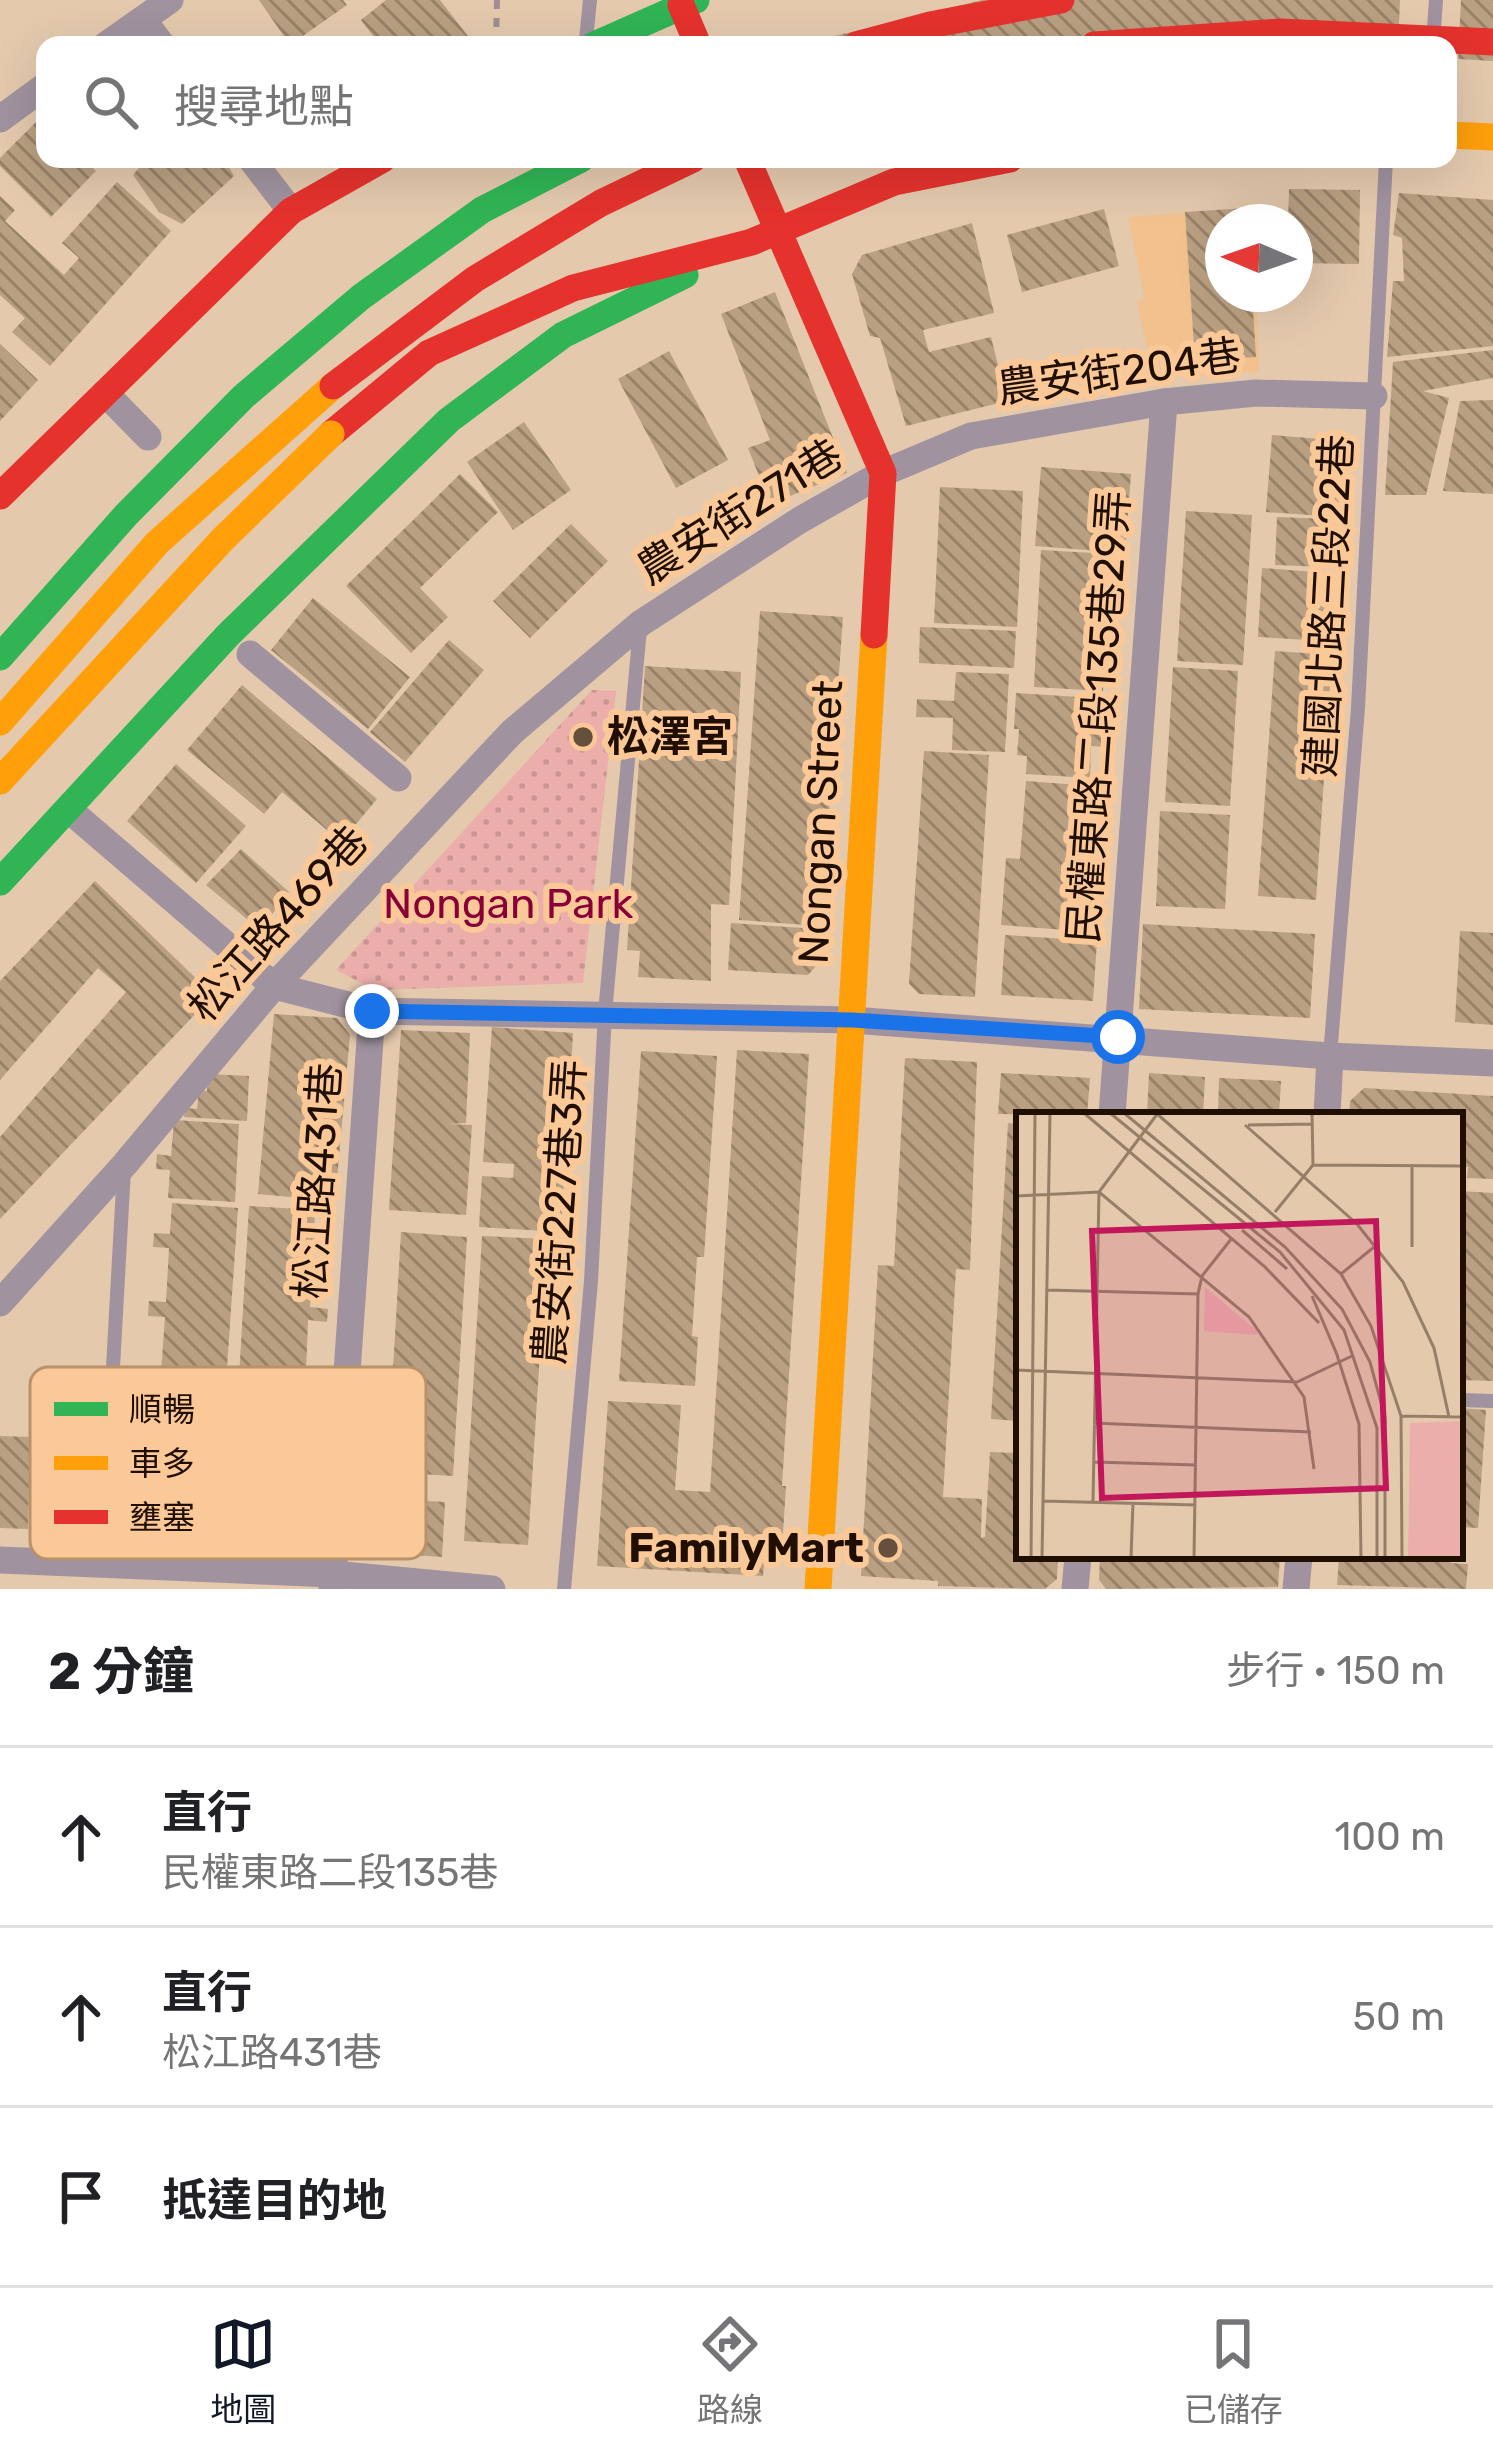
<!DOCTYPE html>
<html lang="zh-TW">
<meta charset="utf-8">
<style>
body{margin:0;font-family:Rubik,"Noto Sans TC",sans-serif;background:#f6f6f6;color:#202124}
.compass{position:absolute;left:1205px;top:204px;width:108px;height:108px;border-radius:50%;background:#fff;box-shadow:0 12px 48px #0002;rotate:272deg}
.stop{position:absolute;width:36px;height:36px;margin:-27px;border:9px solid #1a73e8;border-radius:50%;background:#fff}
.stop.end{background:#1a73e8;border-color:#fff;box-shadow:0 3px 12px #0008}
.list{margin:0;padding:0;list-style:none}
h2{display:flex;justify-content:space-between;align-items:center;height:156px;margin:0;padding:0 48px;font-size:51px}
h2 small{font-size:39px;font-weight:400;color:#757577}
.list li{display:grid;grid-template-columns:78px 1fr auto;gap:36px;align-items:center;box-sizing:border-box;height:180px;padding:0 48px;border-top:3px solid #e0e0e0}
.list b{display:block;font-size:45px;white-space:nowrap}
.list p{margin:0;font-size:39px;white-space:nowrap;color:#757577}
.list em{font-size:39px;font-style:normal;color:#757577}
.icon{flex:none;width:66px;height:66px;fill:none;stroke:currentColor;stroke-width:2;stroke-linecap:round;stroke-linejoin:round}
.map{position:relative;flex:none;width:1493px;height:1589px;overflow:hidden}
.search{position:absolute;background:#fff;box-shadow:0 12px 48px #0002;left:36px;right:36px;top:36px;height:132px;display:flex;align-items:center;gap:30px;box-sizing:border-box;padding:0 42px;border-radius:24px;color:#757577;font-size:45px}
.sheet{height:696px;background:#fff}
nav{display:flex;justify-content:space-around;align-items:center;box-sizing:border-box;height:168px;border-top:3px solid #e0e0e0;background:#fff;font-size:33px;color:#757577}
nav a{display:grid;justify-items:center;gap:6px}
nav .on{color:#111827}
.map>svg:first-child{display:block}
.built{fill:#f2c18d}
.green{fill:url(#green-dots)}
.building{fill:url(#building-back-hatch)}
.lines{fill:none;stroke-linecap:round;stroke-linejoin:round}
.path{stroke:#9e9092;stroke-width:6;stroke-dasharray:9 9;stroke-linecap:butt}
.lane{stroke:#a0939f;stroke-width:14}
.street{stroke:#a0939f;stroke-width:27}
.fast{stroke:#30b455;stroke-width:27}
.slow{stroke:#ff9f0a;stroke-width:27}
.jam{stroke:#e5322d;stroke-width:27}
.slow-bridge{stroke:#ff9f0a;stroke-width:27}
.jam-bridge{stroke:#e5322d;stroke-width:27}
.route{stroke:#1a73e8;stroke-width:15}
.poi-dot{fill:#65503d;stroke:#fac997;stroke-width:4.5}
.labels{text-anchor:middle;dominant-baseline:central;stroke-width:12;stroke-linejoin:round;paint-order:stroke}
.street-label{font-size:42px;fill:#200f00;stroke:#fac997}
.poi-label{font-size:42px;font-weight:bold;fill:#200f00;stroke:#fac997;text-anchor:start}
.park-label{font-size:42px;fill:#890039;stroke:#fac997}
.inset-road{fill:none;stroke:#967f68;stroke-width:3}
.view{fill:#c2185b;fill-opacity:0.15;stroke:#c2185b;stroke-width:6}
.inset-edge{fill:none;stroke:#200f00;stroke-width:6}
.key{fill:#fac997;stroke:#b9916a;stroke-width:3}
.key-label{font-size:33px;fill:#200f00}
</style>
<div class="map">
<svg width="1493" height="1589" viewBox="0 0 1493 1589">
<defs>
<pattern id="green-dots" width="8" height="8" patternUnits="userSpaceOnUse" patternTransform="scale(3)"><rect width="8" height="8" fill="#ebaeab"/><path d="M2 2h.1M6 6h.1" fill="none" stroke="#c99491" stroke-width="1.8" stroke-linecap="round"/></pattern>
<pattern id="building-back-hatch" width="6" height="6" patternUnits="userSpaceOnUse" patternTransform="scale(3)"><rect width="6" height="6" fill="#baa082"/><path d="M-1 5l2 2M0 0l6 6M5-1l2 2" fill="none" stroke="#978168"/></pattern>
</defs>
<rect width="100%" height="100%" fill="#e4c9ad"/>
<path class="built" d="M1253 208V222H1223V294H1256L1259 372 1153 377 1137 301 1145 299 1128 217Z"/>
<path class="green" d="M592 690 616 691 583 983 375 990 336 970Z"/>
<g class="building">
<path d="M259 0H343L347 5 290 45Z"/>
<path d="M386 0H440L471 40 464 45H380L361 20Z"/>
<path d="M982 0H1400L1398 45H798Z"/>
<path d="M1461 0H1493V61L1458 59Z"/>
<path d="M45 113V159H96L91 166 96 171 51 217 0 166V158Z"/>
<path d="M146 159H224L234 176 182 224 159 212 133 175Z"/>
<path d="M117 182 171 231 50 366 12 332 25 318 0 295V196L15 210 5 221 64 275 79 258 62 243Z"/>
<path d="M1289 189 1360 190 1359 264 1295 263V222H1288Z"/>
<path d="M1399 193 1493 200V346L1387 357 1393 281H1404L1402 238 1393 235Z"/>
<path d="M1247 208 1248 222H1223V294H1252L1256 357 1195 361 1185 212Z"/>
<path d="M1104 209 1119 266 1022 292 1007 235Z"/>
<path d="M972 223 994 313 923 330 929 352 991 337 1007 401 906 426 880 338 870 336 852 274 862 255Z"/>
<path d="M775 292 847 473 770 504 748 448 770 440 721 314Z"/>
<path d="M0 344 38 380 0 421Z"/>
<path d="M1493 350V378L1423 391 1449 398 1426 495H1385L1393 362Z"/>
<path d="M669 351 728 460 676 488 618 379Z"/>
<path d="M1493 400V494L1443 491 1460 401Z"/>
<path d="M524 422 571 490 513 530 467 462Z"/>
<path d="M1272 435 1344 441 1339 517 1266 512Z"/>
<path d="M1041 467 1131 474 1125 553 1035 546Z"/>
<path d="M460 474 498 512 420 588 448 617 411 653 346 586Z"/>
<path d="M940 487 1023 491 1017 627 934 623Z"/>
<path d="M1186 511 1252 515 1243 665 1177 661Z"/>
<path d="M1277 517 1329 519 1327 567 1275 565Z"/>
<path d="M571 524 608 561 530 638 493 601Z"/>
<path d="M1041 550 1110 554 1103 691 1034 687Z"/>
<path d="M1262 568 1328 573 1324 641 1258 637Z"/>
<path d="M313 598 410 677 368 729 271 650Z"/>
<path d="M760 611 843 617 821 926 739 920Z"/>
<path d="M920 627 1016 631 1014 668 919 663Z"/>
<path d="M449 640 484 670 405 762 370 732Z"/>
<path d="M1275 651 1332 655 1316 900 1258 896Z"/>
<path d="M645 666 741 672 729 905 711 904V981L638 977 640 951 627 950Z"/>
<path d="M1173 667 1238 671 1230 806 1165 802Z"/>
<path d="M956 672 1009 674 1005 752 952 750 953 718 916 717 917 699 954 701Z"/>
<path d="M242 685 377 799 341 842 282 792 264 814 187 750Z"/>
<path d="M1016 693 1095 698 1092 731 1108 732 1107 747 1091 746 1090 778 1026 774 1027 756 1017 755 1019 729H1014Z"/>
<path d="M924 751 989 755 975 997 919 994 909 984Z"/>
<path d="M176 764 246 826 196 883 127 821Z"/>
<path d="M1026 781 1092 786 1090 813 1106 814 1105 830H1089L1081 886 1100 888V902L1081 900 1079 931 1001 925 1006 858 1020 859Z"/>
<path d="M1160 811 1230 815 1225 909 1156 906Z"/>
<path d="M241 849 289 892 260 930 206 885Z"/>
<path d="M95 881 204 986 201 1008 0 1219V1137L126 992 98 968 0 1080V981Z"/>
<path d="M731 923 818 929 816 966 808 975 728 970Z"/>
<path d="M1143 924 1315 934 1310 1018 1139 1009Z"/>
<path d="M1460 931 1493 933V1025L1455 1022Z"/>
<path d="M1005 935 1097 941 1093 1001 1001 995Z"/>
<path d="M274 1014 337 1018 350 1035 335 1201 258 1194Z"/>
<path d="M492 1027 573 1033 565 1167 548 1166 547 1180 564 1181 561 1232 479 1227 482 1176 513 1178 514 1164 483 1162Z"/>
<path d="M401 1030 470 1033 466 1123 447 1124 472 1125 466 1215 389 1210Z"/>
<path d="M737 1050 809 1054 782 1486H786L781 1565 764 1564 763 1576 597 1566 608 1401 681 1405 675 1490 710 1492Z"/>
<path d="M641 1051 717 1056 704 1257H697L692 1336 698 1337 695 1386 619 1381Z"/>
<path d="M905 1058 977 1062 970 1270 956 1269 943 1497 982 1499 981 1538 985 1537 990 1452 1019 1453V1556H1058L1057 1579 1045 1589 938 1586V1581L861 1576 878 1265 894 1266Z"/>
<path d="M1001 1073 1090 1078 1087 1115 998 1114Z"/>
<path d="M1149 1073 1205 1077 1203 1115H1147Z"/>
<path d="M208 1074 249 1076 247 1121 184 1117 185 1108 197 1109 199 1090 207 1091Z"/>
<path d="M1219 1078 1281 1081 1279 1115H1218Z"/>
<path d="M1364 1088 1493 1096V1179L1467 1178 1468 1167H1460V1115H1349L1350 1101Z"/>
<path d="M174 1120 239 1124 235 1202 168 1198 170 1170 156 1169 157 1154 171 1156Z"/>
<path d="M1008 1123 1019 1124V1421L991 1419Z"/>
<path d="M1460 1191 1493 1193V1381L1460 1380Z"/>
<path d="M172 1203 238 1208 219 1484 154 1480 155 1453 141 1452 142 1437 156 1439 160 1385 145 1384 146 1370 161 1372 165 1317 148 1316 149 1301 166 1302 169 1248 153 1247 154 1233 170 1234Z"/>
<path d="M249 1206 315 1210 314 1235 330 1236V1249L313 1248 310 1307 328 1309 327 1322 308 1320 306 1374 325 1375 324 1388 305 1387 301 1444 320 1445 319 1458 300 1457 299 1485 233 1481Z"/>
<path d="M401 1232 467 1237 453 1476 387 1472Z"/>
<path d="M482 1236 547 1239 528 1545 464 1541Z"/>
<path d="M34 1375 97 1378 91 1491 29 1488 28 1529 0 1528V1436L31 1437Z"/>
<path d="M1460 1408 1486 1410 1478 1528 1460 1527Z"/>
<path d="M373 1498 445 1502 442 1557 370 1552Z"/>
<path d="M1100 1556H1280L1278 1587 1106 1589 1099 1580Z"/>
<path d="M1339 1556H1451V1563L1468 1564 1466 1589 1337 1585Z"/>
</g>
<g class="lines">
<path class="path" d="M496 45 497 0"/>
<g class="lane">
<path d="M1434 28 1436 0"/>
<path d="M586 40 590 0"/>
<path d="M1330 1056 1358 708 1386 159"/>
<path d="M1460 1400 1493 1401"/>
<path d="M102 1566 124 1169"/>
<path d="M564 1589 591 1281 605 1013 640 628"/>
</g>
<g class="street">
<path d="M143 20 162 45"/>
<path d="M106 45 170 0"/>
<path d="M0 119 45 86"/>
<path d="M251 159 291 211"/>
<path d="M105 393 148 437"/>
<path d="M250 654 398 778"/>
<path d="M68 809 274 986 372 1011 852 1020 1330 1056 1493 1063"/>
<path d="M1112 1115 1164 402"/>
<path d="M1327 1115 1330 1056"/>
<path d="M0 1303 125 1164 274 986 512 732 641 623 800 520 883 473 971 436 1164 402 1256 393 1374 396"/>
<path d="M0 1560 333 1574 492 1589"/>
<path d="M332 1589 372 1011"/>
<path d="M1075 1589 1078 1556"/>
<path d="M1296 1589 1299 1556"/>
</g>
<g class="fast">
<path d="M594 45 696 0"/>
<path d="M0 657 126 515 244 396 361 297 482 210 581 159"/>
<path d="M0 882 228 635 449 420 563 335 685 275"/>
</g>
<g class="slow">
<path d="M1448 135 1493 137"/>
<path d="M818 1589 874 635"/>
</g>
<g class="jam">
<path d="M681 5 698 45"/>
<path d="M856 45 930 25 1061 0"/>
<path d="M747 159 883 473 874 635"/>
<path d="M754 241 894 182 1010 159"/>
<path d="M331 434 429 353 573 288 752 242"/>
<path d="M0 496 291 211 383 159"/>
</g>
<g class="slow-bridge">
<path d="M0 722 157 543 333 386"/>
<path d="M0 781 223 539 331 434"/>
</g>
<g class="jam-bridge">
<path d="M1094 45 1280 32 1493 42"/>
<path d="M333 386 475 279 601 203 693 159"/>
</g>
</g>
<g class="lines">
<path class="route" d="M372 1011 852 1020 1118 1037"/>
</g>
<g class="poi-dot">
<circle cx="583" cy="737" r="12"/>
<circle cx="888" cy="1548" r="12"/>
</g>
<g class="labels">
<g class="street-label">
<text transform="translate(1119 372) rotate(-8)">農安街204巷</text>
<text transform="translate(740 512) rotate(-32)">農安街271巷</text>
<text transform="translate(1329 606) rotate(-87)">建國北路三段22巷</text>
<text transform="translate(1099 717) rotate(-86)">民權東路二段135巷29弄</text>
<text transform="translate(821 822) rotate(-87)">Nongan Street</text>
<text transform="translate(278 924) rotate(-48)">松江路469巷</text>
<text transform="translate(318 1181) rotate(-86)">松江路431巷</text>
<text transform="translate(560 1212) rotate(-86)">農安街227巷3弄</text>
</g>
<g class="poi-label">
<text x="607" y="737">松澤宮</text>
<text x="864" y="1548" text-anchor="end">FamilyMart</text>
</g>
<g class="park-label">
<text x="508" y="904">Nongan Park</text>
</g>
</g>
<g transform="translate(1016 1112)">
<rect width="447" height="447" fill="#e4c9ad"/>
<path d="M189 175 241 219V223L188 219ZM447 309V446H392L394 311Z" fill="#ebaeab"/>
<path class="inset-road" d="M68 1 248 154 303 211M94 1 264 140 328 218 361 316V446M108 1 269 135 326 197 354 250 369 305V446M140 1 325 162 355 214 385 304 386 446M229 13 341 112 387 170 418 236 433 305M232 13 296 12M297 53 447 54M83 80 142 1M0 84 83 80 233 205 288 285 298 357M259 100 297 53 296 1M226 118 271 157M396 135V54M325 162 358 135M31 178 182 182M296 184 322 245M321 243 343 312 345 446M0 258 281 270 338 243M385 304 447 305M77 311 295 320M78 350 180 353M27 389 180 393M77 389 83 80M15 446 19 1M26 446 34 1M115 446 117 390M178 446 182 182 186 164 216 126"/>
<path class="view" d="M360 109 370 376 86 386 76 119Z"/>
<rect width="447" height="447" class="inset-edge"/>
</g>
<rect x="30" y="1367" width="396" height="192" rx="18" class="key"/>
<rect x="54" y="1402" width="54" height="14" fill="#30b455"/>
<rect x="54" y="1456" width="54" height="14" fill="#ff9f0a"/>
<rect x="54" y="1510" width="54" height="14" fill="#e5322d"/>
<g class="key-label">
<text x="129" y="1421">順暢</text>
<text x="129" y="1475">車多</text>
<text x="129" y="1529">壅塞</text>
</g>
</svg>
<svg class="compass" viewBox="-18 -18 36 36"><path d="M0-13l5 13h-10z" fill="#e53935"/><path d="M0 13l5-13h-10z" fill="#757577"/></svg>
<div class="stop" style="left:1118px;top:1037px"></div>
<div class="stop end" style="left:372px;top:1011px"></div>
<div class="search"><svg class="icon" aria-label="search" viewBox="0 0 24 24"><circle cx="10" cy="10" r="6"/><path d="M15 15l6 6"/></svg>搜尋地點</div>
</div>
<section class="sheet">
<h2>2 分鐘<small>步行 · 150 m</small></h2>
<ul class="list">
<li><svg class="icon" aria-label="ahead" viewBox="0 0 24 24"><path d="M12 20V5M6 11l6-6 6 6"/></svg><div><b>直行</b><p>民權東路二段135巷</p></div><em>100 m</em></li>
<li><svg class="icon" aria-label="ahead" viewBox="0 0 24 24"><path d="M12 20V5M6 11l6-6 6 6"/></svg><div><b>直行</b><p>松江路431巷</p></div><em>50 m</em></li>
<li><svg class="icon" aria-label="arrive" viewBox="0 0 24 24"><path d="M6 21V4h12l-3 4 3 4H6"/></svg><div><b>抵達目的地</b></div></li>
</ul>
</section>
<nav>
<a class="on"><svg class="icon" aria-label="map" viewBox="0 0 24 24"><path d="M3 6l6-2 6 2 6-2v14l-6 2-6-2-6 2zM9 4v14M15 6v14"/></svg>地圖</a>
<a><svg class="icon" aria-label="directions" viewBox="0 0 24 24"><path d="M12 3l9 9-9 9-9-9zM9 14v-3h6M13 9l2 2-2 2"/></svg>路線</a>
<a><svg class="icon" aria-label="saved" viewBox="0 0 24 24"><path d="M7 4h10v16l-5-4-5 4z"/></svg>已儲存</a>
</nav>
